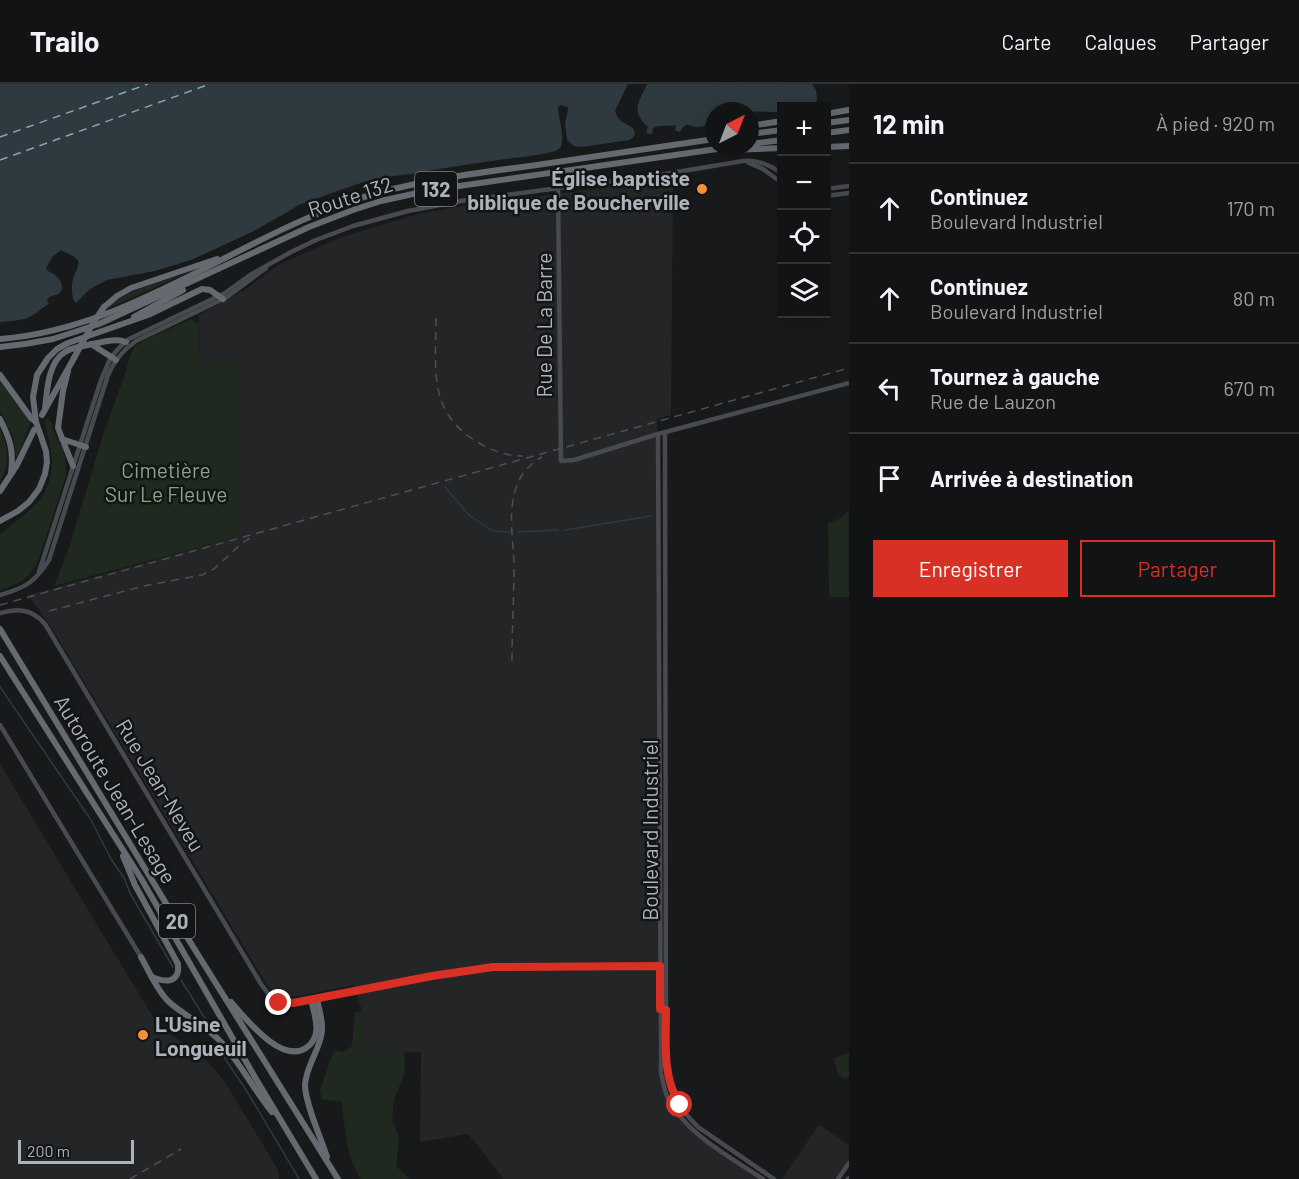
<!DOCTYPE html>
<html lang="fr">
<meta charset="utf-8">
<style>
body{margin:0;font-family:Barlow,sans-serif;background:#1b1c1d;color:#f1f3f6}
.controls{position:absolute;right:18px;top:18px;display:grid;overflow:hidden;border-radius:0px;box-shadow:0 6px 24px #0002}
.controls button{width:54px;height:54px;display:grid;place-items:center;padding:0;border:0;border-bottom:2px solid #313234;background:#121314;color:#f1f3f6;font:30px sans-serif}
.compass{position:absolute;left:705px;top:18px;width:54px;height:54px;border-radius:50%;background:#121314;box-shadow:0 6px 24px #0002;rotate:42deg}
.scale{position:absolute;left:18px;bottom:15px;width:116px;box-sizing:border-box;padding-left:6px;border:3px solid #abb2ba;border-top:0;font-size:16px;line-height:21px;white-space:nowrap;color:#abb2ba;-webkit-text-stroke:4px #131415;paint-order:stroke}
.stop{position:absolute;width:18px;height:18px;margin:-14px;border:4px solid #d93025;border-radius:50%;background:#fff}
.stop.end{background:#d93025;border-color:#fff;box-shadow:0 2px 6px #0008}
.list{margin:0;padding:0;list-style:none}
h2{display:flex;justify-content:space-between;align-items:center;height:78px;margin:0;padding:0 24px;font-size:26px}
h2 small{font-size:20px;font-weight:400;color:#9c9ea0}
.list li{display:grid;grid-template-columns:39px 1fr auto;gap:18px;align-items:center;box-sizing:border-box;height:90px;padding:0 24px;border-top:2px solid #313234}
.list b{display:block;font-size:22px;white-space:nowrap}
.list p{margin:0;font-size:20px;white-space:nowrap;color:#9c9ea0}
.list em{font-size:20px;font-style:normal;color:#9c9ea0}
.actions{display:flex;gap:12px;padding:18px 24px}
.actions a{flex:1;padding:14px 0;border:2px solid #d93025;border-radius:0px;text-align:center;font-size:21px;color:#d93025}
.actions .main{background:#d93025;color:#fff}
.icon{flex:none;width:33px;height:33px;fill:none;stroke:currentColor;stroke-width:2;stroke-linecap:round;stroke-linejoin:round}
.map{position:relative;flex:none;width:849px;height:1095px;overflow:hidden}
header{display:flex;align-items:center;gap:36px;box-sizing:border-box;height:84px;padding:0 30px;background:#121314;border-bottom:2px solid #313234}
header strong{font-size:28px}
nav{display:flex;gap:33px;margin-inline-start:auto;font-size:21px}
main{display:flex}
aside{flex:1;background:#121314}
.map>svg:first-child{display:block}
.built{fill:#242527}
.green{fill:#202920}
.water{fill:#2e3a3f}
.pier{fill:#18191a}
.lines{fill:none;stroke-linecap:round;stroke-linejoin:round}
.stream{stroke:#2e3a3f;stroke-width:1.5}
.ferry{stroke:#82a6b4;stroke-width:1.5;stroke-dasharray:8 6;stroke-linecap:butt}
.secondary{stroke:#474b4f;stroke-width:4.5}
.highway{stroke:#656a70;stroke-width:6}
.rail{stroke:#4c5054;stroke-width:1.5;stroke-dasharray:8 6;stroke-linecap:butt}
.highway-bridge{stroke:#656a70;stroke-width:6}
.route{stroke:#d93025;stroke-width:8}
.poi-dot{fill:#f1923a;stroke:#131415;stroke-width:2}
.labels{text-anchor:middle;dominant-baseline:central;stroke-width:5;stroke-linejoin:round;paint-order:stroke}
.shield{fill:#131415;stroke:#7d8388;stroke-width:1.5}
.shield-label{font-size:20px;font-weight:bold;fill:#abb2ba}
.poi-label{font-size:21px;font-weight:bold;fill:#abb2ba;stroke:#131415;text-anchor:end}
.street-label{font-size:21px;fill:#abb2ba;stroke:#131415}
.park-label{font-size:21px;fill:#86a582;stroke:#131415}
</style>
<header>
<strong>Trailo</strong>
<nav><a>Carte</a><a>Calques</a><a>Partager</a></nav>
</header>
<main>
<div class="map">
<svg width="849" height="1095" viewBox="0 0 849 1095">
<rect width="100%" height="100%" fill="#18191a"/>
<g class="built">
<path d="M673 94 671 331 657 335 658 975 662 1002 685 1041 760 1095H504L468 1050 420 1058 421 968 365 971 362 927 354 901 299 912 287 913 278 911 269 904 51 543 28 511 238 453 237 278 208 279 200 277 199 231 246 205 280 180 342 153 418 130 491 117 523 113 541 112Z"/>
<path d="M0 680 159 943 190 963 211 981 225 998 277 1084 279 1091V1095H0Z"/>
<path d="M819 1041 849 1061V1075L836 1095H782Z"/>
</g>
<g class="green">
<path d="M187 189 107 225C128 204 160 198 187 189Z"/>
<path d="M191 235 199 241 200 277 208 279 237 278 238 453 54 502 69 464 104 348 125 290 130 272 135 262 145 256Z"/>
<path d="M0 296 31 338 17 373H16L13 352 0 326Z"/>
<path d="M47 334 52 339 55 351 63 366 65 374 66 391 39 475C29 495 21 499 0 506V450C9 442 20 435 30 426 58 401 55 371 44 339Z"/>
<path d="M0 345C9 363 10 381 0 398Z"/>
<path d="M849 426V513H829L828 439 839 435Z"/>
<path d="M362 927 365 970 404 969 405 988 394 1016 392 1036 399 1053 396 1082 410 1095H361C347 1076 344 1041 342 1018L322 1015 320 1006 334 966 344 968 352 962 355 928Z"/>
<path d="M848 969H849V993C838 998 835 983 835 974Z"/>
</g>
<g class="water">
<path d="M0 0H628L615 27C618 38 625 39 633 44 636 50 635 53 629 56L582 63 574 62 567 56 565 39 567 31 568 23 561 21 558 23C558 33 566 55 560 64 555 71 508 74 498 76 478 79 459 82 439 85 430 86 421 89 412 90 398 91 385 93 371 96 346 103 322 113 298 121L291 126 252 148 191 176 155 187 107 196 90 205 76 219 73 215C72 209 71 202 73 195 75 188 79 184 78 176L73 172 61 166 53 172 46 184 48 187C57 191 62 196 62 205L59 210 49 213 47 217 49 220C42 223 38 229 31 232 23 237 10 237 0 238Z"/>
<path d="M647 0H812L816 6 817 16 813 22H782L781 27 776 28 714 27V39C709 40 703 43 698 43 687 43 687 36 680 48L675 46 676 41C669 43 660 40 653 44L652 50 646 49 648 43C630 27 639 18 647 0Z"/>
</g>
<path class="pier" d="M239 156 192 179 156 189 128 195 182 180Z"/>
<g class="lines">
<g class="stream">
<path d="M445 403 469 431 493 447 510 448"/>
<path d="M565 446 651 432"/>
<path d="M518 448 558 446"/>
<path d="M0 603 91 736 111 775 124 794 131 811 173 883"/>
<path d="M181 896 206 936"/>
<path d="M222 970 248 1009 299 1095"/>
</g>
<g class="ferry">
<path d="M0 53 148 0"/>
<path d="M0 76 210 0"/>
</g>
<g class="secondary">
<path d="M749 79 763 85 782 99"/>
<path d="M558 104 561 377 574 376 658 350 849 299"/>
<path d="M826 105 849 102"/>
<path d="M826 112 849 109"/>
<path d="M665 348 666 971 667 987 674 1012 683 1027 698 1043 774 1095"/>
<path d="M658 350 661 989C663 997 664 1005 667 1012 684 1049 730 1073 763 1095"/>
<path d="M39 488 101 296 111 273 120 263 129 255 225 209 250 191 291 168 316 156 353 142 408 127 461 117 665 90 743 77C758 76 770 80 782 90"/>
<path d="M0 511C25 504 34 499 49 476L108 291C114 277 123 266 136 257L227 213 266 184"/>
<path d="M0 529C18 524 32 525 45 540L261 900C271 914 275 921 293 919L428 893 493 883 666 882"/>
<path d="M0 641 141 873"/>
<path d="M838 1095 849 1079"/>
<path d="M848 1095 849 1094"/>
</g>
<g class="highway">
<path d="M826 30 849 26"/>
<path d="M826 39 849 36"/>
<path d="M750 42 782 37"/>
<path d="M826 49 849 46"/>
<path d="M750 50 782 46"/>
<path d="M750 60 782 56"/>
<path d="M826 63 849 62"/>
<path d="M726 66 782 64"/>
<path d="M104 223 117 212 131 204 217 175"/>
<path d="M134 233 183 206"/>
<path d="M0 255C127 245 231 159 348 118 407 98 468 90 530 82 591 73 653 64 714 55"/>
<path d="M91 260 116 276"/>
<path d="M0 263 25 260 53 255 99 240 309 143 353 126 381 117 431 106 731 63"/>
<path d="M68 287 63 307 58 344 73 382"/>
<path d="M0 291 31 334 36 338"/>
<path d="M45 325C47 307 48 278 65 268 73 263 84 262 93 260 103 258 116 254 126 258"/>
<path d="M42 331 74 274"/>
<path d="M0 335C10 355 14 366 11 389"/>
<path d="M62 355 86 363"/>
<path d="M0 407 17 381 34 346"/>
<path d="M0 437 18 427 29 418 39 405 45 390 47 378 46 367 36 338 33 313 37 291 48 274 57 265 68 259 148 231 202 205 210 206 223 215"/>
<path d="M0 545 167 821 338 1095"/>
<path d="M0 572 142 796 256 995 316 1095"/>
<path d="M123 772 135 801 178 880C180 899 166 899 152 893"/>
<path d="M141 873C149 887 156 905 168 917 184 932 204 940 220 957 240 978 253 1005 272 1028"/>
<path d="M317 915C319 925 323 937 322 947 320 966 306 982 305 1001 305 1019 321 1054 327 1073"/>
<path d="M231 918C246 935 281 980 306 964 323 953 315 932 311 916"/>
</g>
<g class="rail">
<path d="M436 234C436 285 427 329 479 359 493 367 506 372 523 372"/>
<path d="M0 521 849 284"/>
<path d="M49 527 144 502 202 491 214 485 241 460 250 454"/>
<path d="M512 577C512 544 514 511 514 479 513 455 508 427 516 404 520 390 530 380 542 373"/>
<path d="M130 1095 181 1065"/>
</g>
<path class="highway-bridge" d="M74 274 93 239 104 223"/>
</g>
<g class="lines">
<path class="route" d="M279 919H293L432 892 493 883 660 882V925L666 926C666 958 662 993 680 1021"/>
</g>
<g class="poi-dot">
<circle cx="702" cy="105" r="6"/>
<circle cx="143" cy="951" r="6"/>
</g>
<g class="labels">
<g class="shield">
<rect x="415" y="88" width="42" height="34" rx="4.5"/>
<rect x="159" y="820" width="36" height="34" rx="4.5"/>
</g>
<g class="shield-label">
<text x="436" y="105">132</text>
<text x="177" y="837">20</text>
</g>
<g class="poi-label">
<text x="690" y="93">Église baptiste<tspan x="690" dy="24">biblique de Boucherville</tspan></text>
<text x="155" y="939" text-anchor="start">L'Usine<tspan x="155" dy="24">Longueuil</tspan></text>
</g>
<g class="street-label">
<text transform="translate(350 112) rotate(-18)">Route 132</text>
<text transform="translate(543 241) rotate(-90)">Rue De La Barre</text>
<text transform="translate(161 701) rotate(59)">Rue Jean-Neveu</text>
<text transform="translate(116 705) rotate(59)">Autoroute Jean-Lesage</text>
<text transform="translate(649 746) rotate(-90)">Boulevard Industriel</text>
</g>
<g class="park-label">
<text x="166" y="385">Cimetière<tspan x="166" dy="24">Sur Le Fleuve</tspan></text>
</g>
</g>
</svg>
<div class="controls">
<button>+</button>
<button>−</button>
<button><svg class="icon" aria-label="locate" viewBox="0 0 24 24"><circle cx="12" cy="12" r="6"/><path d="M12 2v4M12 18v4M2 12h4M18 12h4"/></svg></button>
<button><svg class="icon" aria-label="layers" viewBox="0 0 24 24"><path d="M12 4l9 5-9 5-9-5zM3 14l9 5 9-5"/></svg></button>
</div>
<svg class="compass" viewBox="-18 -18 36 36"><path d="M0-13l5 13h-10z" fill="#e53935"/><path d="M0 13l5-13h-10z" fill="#9c9ea0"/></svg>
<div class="scale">200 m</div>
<div class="stop" style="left:680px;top:1021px"></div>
<div class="stop end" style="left:279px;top:919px"></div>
</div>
<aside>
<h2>12 min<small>À pied · 920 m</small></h2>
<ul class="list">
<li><svg class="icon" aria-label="ahead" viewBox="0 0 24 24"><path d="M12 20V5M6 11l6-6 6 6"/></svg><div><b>Continuez</b><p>Boulevard Industriel</p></div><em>170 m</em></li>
<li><svg class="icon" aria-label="ahead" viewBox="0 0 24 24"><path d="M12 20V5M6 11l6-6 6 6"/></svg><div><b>Continuez</b><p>Boulevard Industriel</p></div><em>80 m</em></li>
<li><svg class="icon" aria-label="left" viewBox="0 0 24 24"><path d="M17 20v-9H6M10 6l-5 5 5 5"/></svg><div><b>Tournez à gauche</b><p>Rue de Lauzon</p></div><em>670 m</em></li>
<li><svg class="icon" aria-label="arrive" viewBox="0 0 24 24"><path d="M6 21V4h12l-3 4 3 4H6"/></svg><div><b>Arrivée à destination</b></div></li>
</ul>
<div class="actions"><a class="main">Enregistrer</a><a>Partager</a></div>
</aside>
</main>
